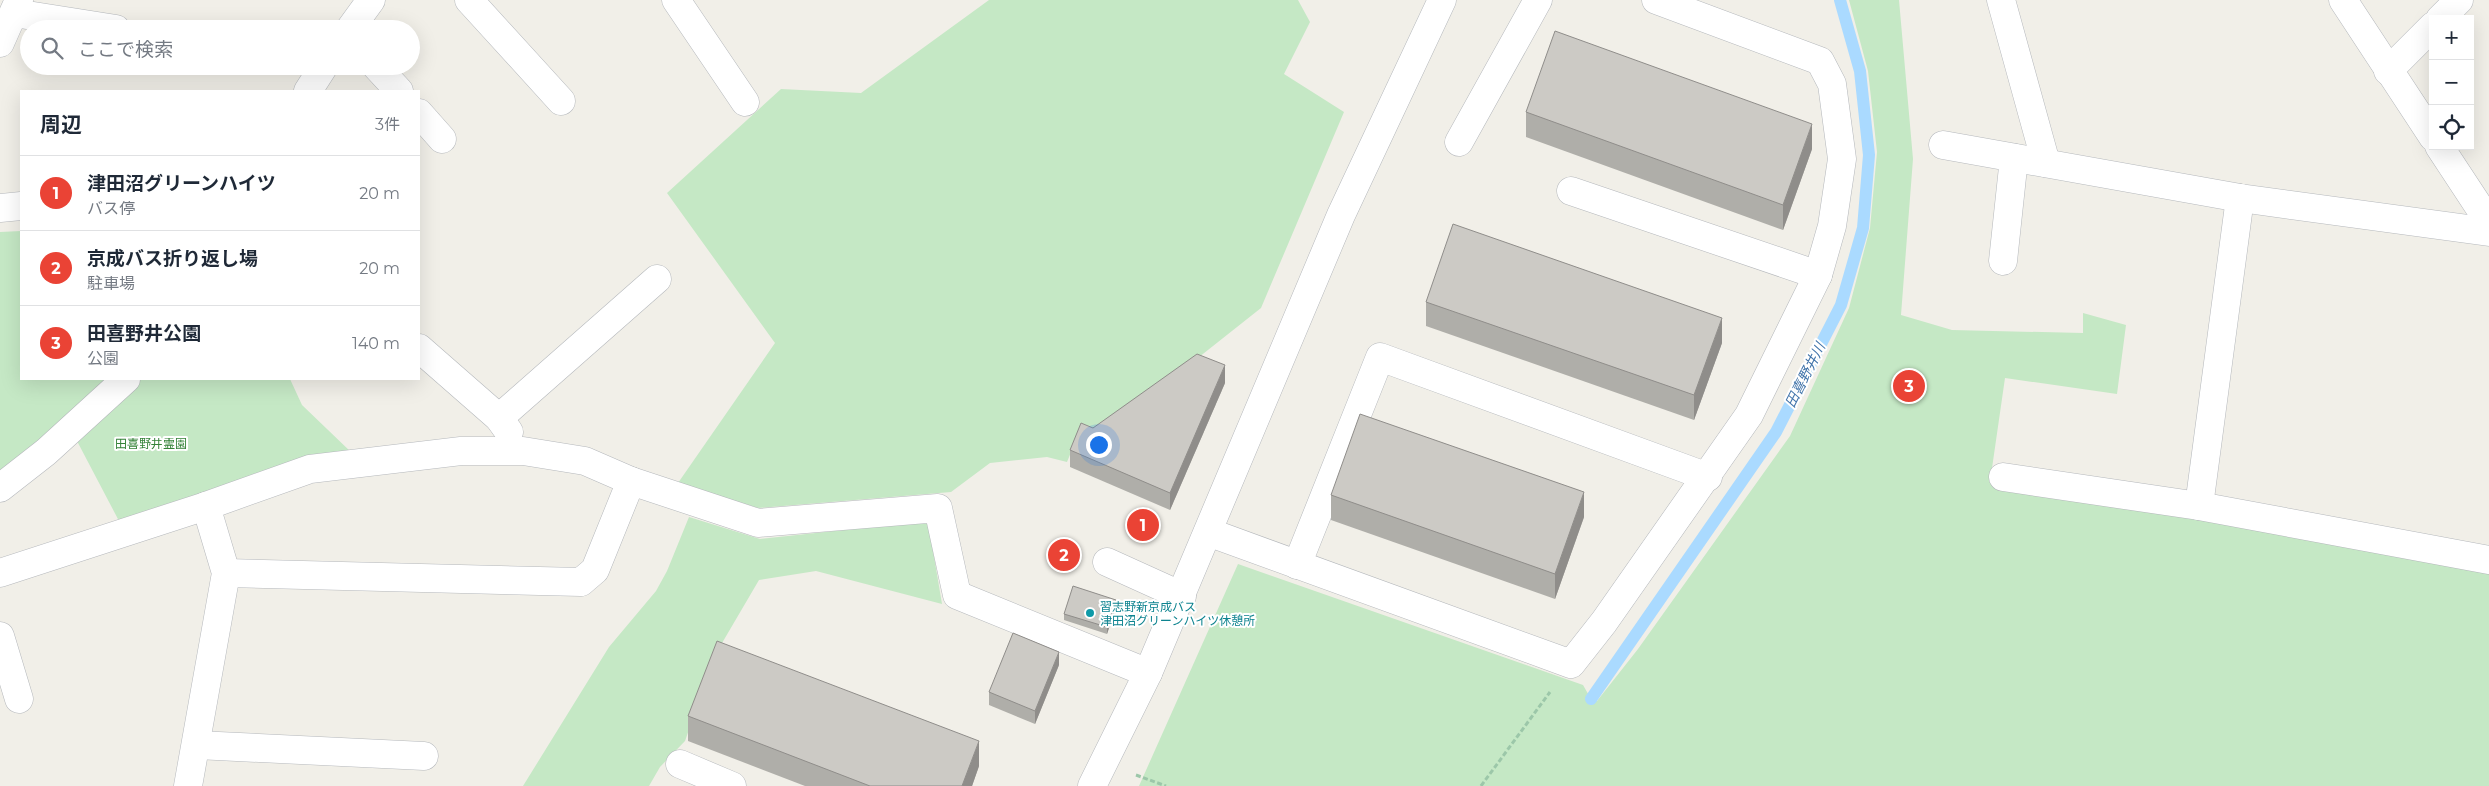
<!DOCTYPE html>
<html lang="ja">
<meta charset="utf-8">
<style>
body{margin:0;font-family:Montserrat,"Noto Sans JP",sans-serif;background:#f6f6f7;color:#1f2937}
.controls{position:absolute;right:15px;top:15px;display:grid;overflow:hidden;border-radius:0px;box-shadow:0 5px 20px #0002}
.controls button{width:45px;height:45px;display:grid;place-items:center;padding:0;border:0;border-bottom:1px solid #e0e1e3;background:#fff;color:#1f2937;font:25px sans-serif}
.you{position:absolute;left:1098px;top:444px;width:18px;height:18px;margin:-12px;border:4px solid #fff;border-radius:50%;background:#1a73e8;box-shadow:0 0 0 8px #1a73e833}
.badge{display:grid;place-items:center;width:32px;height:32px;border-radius:50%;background:#ea4335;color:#fff;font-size:16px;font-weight:700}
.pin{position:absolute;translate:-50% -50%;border:2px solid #fff;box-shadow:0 1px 5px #0006}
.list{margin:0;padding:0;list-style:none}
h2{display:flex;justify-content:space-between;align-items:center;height:65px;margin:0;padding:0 20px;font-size:21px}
h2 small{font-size:16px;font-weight:400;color:#747a83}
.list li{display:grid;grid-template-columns:32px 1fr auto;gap:15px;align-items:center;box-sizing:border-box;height:75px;padding:0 20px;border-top:1px solid #e0e1e3}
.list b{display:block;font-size:19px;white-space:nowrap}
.list p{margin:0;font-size:16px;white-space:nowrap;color:#747a83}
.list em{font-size:16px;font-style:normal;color:#747a83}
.icon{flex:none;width:28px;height:28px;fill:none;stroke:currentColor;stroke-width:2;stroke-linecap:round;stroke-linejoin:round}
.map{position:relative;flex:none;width:2489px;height:786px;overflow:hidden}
.search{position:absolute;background:#fff;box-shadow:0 5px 20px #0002;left:20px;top:20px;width:400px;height:55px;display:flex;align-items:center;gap:12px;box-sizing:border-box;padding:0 18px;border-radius:28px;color:#747a83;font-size:19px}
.panel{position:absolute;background:#fff;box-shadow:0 5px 20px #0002;left:20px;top:90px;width:400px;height:290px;border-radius:0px}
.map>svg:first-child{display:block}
.green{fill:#c5e8c5}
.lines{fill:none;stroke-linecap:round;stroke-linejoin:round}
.stream{stroke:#aadaff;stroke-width:12}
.minor-casing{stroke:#b5b8bc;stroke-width:29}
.path{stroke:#9cc7a9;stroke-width:3;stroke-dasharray:5 2.5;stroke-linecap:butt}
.minor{stroke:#fff;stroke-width:28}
.wall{fill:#afaea9}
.shaded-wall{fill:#8f8d8a}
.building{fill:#cccac5;stroke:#8f8d8a}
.culture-dot{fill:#0f9aa8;stroke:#fff;stroke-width:2}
.labels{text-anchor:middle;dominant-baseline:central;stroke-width:4;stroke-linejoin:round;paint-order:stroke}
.park-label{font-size:12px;fill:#348238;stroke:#fff}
.culture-label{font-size:12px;fill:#0d838f;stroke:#fff;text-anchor:start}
.water-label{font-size:14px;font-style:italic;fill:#4174aa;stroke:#fff}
</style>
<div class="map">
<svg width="2489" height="786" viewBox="0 0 2489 786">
<rect width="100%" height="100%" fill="#f1efe8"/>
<g class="green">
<path d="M989 0H1298L1310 22 1284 74 1344 112 1261 308 1093 441 1078 435 1067 462 1047 457 990 463 951 492 758 508 678 483 775 343 667 193 781 89 861 93Z"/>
<path d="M1849 0H1899L1913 159 1901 315 1952 330 2083 333V313L2126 325 2117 394 2005 378 1990 482 2489 563V786H1139L1238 564 1583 685 1591 699 1597 701 1638 649 1790 436 1849 308 1870 228 1877 152 1868 71Z"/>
<path d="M21 231V379H290L302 405 352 453 119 521 67 422 0 474V232Z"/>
<path d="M689 517 760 539 928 521 942 604 816 571 759 580 715 655 685 741 660 767 649 786H523L609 647 656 591 667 571Z"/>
</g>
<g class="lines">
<path class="stream" d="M1591 699 1776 432 1841 305 1863 228 1869 155 1860 71 1840 0"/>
<defs>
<g id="minor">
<path d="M469 0 561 101"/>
<path d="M676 0 745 102"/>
<path d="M2001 0 2046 163"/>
<path d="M2343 0 2433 137"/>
<path d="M14 13 116 29"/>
<path d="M2440 19 2459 0"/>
<path d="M350 29 371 0"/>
<path d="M0 43 19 0"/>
<path d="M376 66 399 91"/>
<path d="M2388 71 2433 26"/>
<path d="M308 91 324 66"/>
<path d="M419 113 442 139"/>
<path d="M1459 142 1538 0"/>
<path d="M1943 145 2240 198 2489 232"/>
<path d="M2439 146 2489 222"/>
<path d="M1571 191 1818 275"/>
<path d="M0 208 21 206"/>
<path d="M2003 261 2014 158"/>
<path d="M419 348 499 418 509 432"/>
<path d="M499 418 657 279"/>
<path d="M2003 477 2199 506 2489 560"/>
<path d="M0 488 46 452 126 379"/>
<path d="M2199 506 2240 198"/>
<path d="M1208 532 1571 664 1604 622 1749 415 1818 275 1832 226 1842 159 1832 84 1820 61 1656 0"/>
<path d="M1107 562 1182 596"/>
<path d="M1297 565 1380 357 1708 477"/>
<path d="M0 573 206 506 310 469 461 451H523L585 461 631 481 758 523 938 508 957 595 1148 673"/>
<path d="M226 573 581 582 595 570 631 481"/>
<path d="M0 636 19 699"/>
<path d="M197 745 424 756"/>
<path d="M680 764 732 786"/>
<path d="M188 786 226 573 206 506"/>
<path d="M1092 786 1148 673 1341 215 1442 0"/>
</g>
</defs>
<use href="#minor" class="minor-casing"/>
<g class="path">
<path d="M1136 775 1166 786"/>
<path d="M1481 786 1550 692"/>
</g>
<use href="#minor" class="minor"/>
</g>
<g class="wall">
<path d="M1526 112 1812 149 1783 230 1526 137Z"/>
<path d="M1426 302 1722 343 1694 420 1426 326Z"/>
<path d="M1225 383 1170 510 1070 467V450L1093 428Z"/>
<path d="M1331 495 1584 517 1555 599 1331 520Z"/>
<path d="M1116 607 1107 634 1064 620V614Z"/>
<path d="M1059 665 1035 724 989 705V692Z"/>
<path d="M688 716 979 766 972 786H805L688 741Z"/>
</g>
<g class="shaded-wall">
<path d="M1812 124V149L1783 230V205Z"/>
<path d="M1722 318V343L1694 420V395Z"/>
<path d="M1225 365V383L1170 510V493Z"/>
<path d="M1584 492V517L1555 599V574Z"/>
<path d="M1116 600V607L1107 634V627Z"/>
<path d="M1059 652V665L1035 724V711Z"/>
<path d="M979 741V766L972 786H962Z"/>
</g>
<g class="building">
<path d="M1555 31 1812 124 1783 205 1526 112Z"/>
<path d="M1453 224 1722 318 1694 395 1426 302Z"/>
<path d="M1197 354 1225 365 1170 493 1070 450 1081 423 1093 428Z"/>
<path d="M1360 414 1584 492 1555 574 1331 495Z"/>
<path d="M1073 586 1116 600 1107 627 1064 614Z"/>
<path d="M1013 633 1059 652 1035 711 989 692Z"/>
<path d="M717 641 979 741 962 786H870L688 716Z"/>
</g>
<circle class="culture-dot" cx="1090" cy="613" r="5"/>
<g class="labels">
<g class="park-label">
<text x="151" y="443">田喜野井霊園</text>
</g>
<g class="culture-label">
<text x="1100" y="606">習志野新京成バス<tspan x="1100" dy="14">津田沼グリーンハイツ休憩所</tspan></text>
</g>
<g class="water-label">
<text transform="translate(1805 375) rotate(-63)">田喜野井川</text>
</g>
</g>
</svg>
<div class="controls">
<button>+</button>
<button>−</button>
<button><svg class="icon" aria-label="locate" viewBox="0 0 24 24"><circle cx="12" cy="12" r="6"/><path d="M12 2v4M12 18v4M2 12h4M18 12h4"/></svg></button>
</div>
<div class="you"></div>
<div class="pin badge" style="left:1143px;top:525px">1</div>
<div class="pin badge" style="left:1064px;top:555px">2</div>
<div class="pin badge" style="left:1909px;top:386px">3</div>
<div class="search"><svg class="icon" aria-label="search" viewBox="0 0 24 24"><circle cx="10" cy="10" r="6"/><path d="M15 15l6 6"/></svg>ここで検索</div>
<section class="panel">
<h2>周辺<small>3件</small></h2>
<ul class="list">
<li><span class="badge">1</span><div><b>津田沼グリーンハイツ</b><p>バス停</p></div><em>20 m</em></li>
<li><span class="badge">2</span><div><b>京成バス折り返し場</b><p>駐車場</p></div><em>20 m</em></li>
<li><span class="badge">3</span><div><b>田喜野井公園</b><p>公園</p></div><em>140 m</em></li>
</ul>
</section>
</div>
